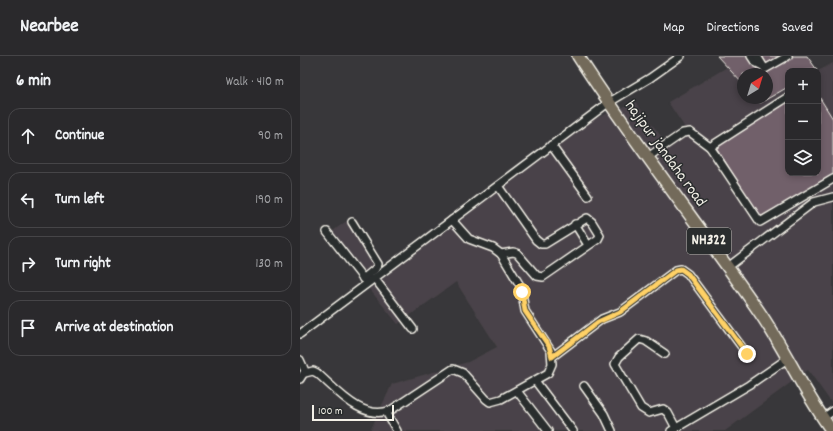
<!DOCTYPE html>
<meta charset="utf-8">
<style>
body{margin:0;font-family:Dekko,sans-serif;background:#323134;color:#f1f3f6}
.controls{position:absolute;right:12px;top:12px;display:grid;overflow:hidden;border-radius:8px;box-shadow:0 2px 6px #0003}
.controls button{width:36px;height:36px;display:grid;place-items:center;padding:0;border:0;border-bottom:1px solid #464548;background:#2a292c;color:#f1f3f6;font:20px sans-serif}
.compass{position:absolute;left:437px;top:12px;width:36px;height:36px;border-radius:50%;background:#2a292c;box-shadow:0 2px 6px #0003;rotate:38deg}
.scale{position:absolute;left:12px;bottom:10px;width:82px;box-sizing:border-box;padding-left:4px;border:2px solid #f4f1e8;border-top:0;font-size:11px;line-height:14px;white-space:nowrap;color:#f4f1e8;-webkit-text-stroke:3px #2a2d2e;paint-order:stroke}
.stop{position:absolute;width:12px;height:12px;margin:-9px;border:3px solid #ffd166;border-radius:50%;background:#fff}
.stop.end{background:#ffd166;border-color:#fff;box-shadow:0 1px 4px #0008}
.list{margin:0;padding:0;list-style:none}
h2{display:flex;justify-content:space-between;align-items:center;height:52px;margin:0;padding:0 16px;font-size:17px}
h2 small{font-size:13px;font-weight:400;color:#a5a6a9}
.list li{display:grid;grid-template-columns:26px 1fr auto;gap:12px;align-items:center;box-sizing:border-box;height:56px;margin:0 8px 8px;padding:0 8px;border:1px solid #464548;border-radius:12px}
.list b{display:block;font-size:15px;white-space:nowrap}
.list em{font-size:13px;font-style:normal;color:#a5a6a9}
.icon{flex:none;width:22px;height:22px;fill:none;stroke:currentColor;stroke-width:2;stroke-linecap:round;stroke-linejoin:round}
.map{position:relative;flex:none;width:533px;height:375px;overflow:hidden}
header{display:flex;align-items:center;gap:24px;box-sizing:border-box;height:56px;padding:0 20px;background:#2a292c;border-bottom:1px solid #464548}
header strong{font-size:19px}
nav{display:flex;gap:22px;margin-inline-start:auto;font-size:14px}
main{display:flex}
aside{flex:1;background:#2a292c}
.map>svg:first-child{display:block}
.built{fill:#494348}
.building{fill:#71606a;stroke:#f4f1e8}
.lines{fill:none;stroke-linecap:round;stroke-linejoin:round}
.minor-casing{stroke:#f4f1e8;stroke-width:10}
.highway-casing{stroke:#f4f1e8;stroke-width:14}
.minor{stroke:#2a2d2e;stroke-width:7}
.highway{stroke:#736b5a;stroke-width:11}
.route{stroke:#ffd166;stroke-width:5}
.labels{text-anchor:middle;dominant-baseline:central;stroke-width:3;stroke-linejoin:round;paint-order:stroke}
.shield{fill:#2a2d2e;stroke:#b7b6b0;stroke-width:1}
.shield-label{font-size:15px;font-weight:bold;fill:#f4f1e8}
.street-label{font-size:16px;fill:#f4f1e8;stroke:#2a2d2e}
</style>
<header>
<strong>Nearbee</strong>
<nav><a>Map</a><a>Directions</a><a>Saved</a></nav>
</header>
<main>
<aside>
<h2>6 min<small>Walk · 410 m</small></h2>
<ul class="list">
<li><svg class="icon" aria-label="ahead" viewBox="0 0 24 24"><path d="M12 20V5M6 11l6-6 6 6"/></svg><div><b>Continue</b></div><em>90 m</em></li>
<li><svg class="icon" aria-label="left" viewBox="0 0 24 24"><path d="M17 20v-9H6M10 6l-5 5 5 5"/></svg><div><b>Turn left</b></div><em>190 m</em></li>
<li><svg class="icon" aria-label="right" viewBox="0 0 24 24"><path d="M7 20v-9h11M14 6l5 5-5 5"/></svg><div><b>Turn right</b></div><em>130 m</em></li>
<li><svg class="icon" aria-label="arrive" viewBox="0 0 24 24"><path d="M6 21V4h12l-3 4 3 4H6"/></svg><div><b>Arrive at destination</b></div></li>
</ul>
</aside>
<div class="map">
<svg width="533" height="375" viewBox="0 0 533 375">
<rect width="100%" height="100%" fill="#38373a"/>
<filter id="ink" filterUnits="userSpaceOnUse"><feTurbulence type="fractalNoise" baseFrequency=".025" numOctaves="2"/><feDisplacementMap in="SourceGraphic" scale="8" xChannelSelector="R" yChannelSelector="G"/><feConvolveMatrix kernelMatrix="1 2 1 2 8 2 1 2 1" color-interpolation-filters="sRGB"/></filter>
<g filter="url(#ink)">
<path class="built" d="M434 7 443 20V42H457L460 46 488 32V117H518V15L533 7V349L508 314 425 375H70L92 328 168 306 197 291 156 226 98 268 26 180 52 161 85 220 280 69 335 46 367 88 387 75 368 46Z"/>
<g class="building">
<path d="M417 0H507L517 14 488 15V31L460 47 456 42H467V18H443V28Z"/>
<path d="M518 39 533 63V119L462 164 416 91 488 46V117H518Z"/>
</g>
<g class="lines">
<defs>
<g id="minor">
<path d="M451 0 455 6 461 9"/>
<path d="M457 0 465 13 488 0"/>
<path d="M251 89 288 140"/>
<path d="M410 91 488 41"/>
<path d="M348 101 383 77 390 76 410 91 460 166 533 123"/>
<path d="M198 130 236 184 241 188H245L287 162 292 166 300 179 298 183 243 221 237 220 217 197 213 196 201 198"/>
<path d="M52 166 78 208 75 213 63 223"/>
<path d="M275 168 288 189"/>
<path d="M27 176 66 226"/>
<path d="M428 211 514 146 533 141"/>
<path d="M75 223 113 273"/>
<path d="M0 278 308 47 350 22 381 0"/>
<path d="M365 298 346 285 339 283 319 301 315 308 341 352 349 357 363 353 368 357 376 372"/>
<path d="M252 301 302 263 320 256 376 214 381 213 388 218 447 298"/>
<path d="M0 304 5 315 0 323"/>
<path d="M5 317 13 315 17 317C36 333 62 366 91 354L153 313 163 317 186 343 190 346 201 343 248 317 252 308 251 295 225 255 221 231 201 198 193 192 169 183 152 164"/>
<path d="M236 326 273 375"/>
<path d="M284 330 304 358 312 375"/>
<path d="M217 335 248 375"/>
<path d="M86 356 97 375"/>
<path d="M523 362 533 355"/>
<path d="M371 375 449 329 487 303"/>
</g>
<path id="highway" d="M278 0C334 87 399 169 458 254 485 293 504 337 532 375"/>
</defs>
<use href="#minor" class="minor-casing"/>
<use href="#highway" class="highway-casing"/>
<use href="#minor" class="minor"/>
<use href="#highway" class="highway"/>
</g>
</g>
<g class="lines" filter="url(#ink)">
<path class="route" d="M222 236 225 255 249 290 252 301 298 266 320 256 376 214 381 213 388 218 447 298"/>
</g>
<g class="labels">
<rect class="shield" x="387" y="172" width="44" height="26" rx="3"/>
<g class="shield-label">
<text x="409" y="185">NH322</text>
</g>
<g class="street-label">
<text transform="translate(365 98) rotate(54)">hajipur jandaha road</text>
</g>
</g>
</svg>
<div class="controls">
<button>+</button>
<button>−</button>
<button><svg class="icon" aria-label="layers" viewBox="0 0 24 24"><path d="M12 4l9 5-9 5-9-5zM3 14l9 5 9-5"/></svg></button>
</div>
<svg class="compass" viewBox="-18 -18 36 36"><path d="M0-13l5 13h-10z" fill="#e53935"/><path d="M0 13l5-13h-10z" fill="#a5a6a9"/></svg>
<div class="scale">100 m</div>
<div class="stop" style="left:222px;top:236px"></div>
<div class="stop end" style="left:447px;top:298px"></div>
</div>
</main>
